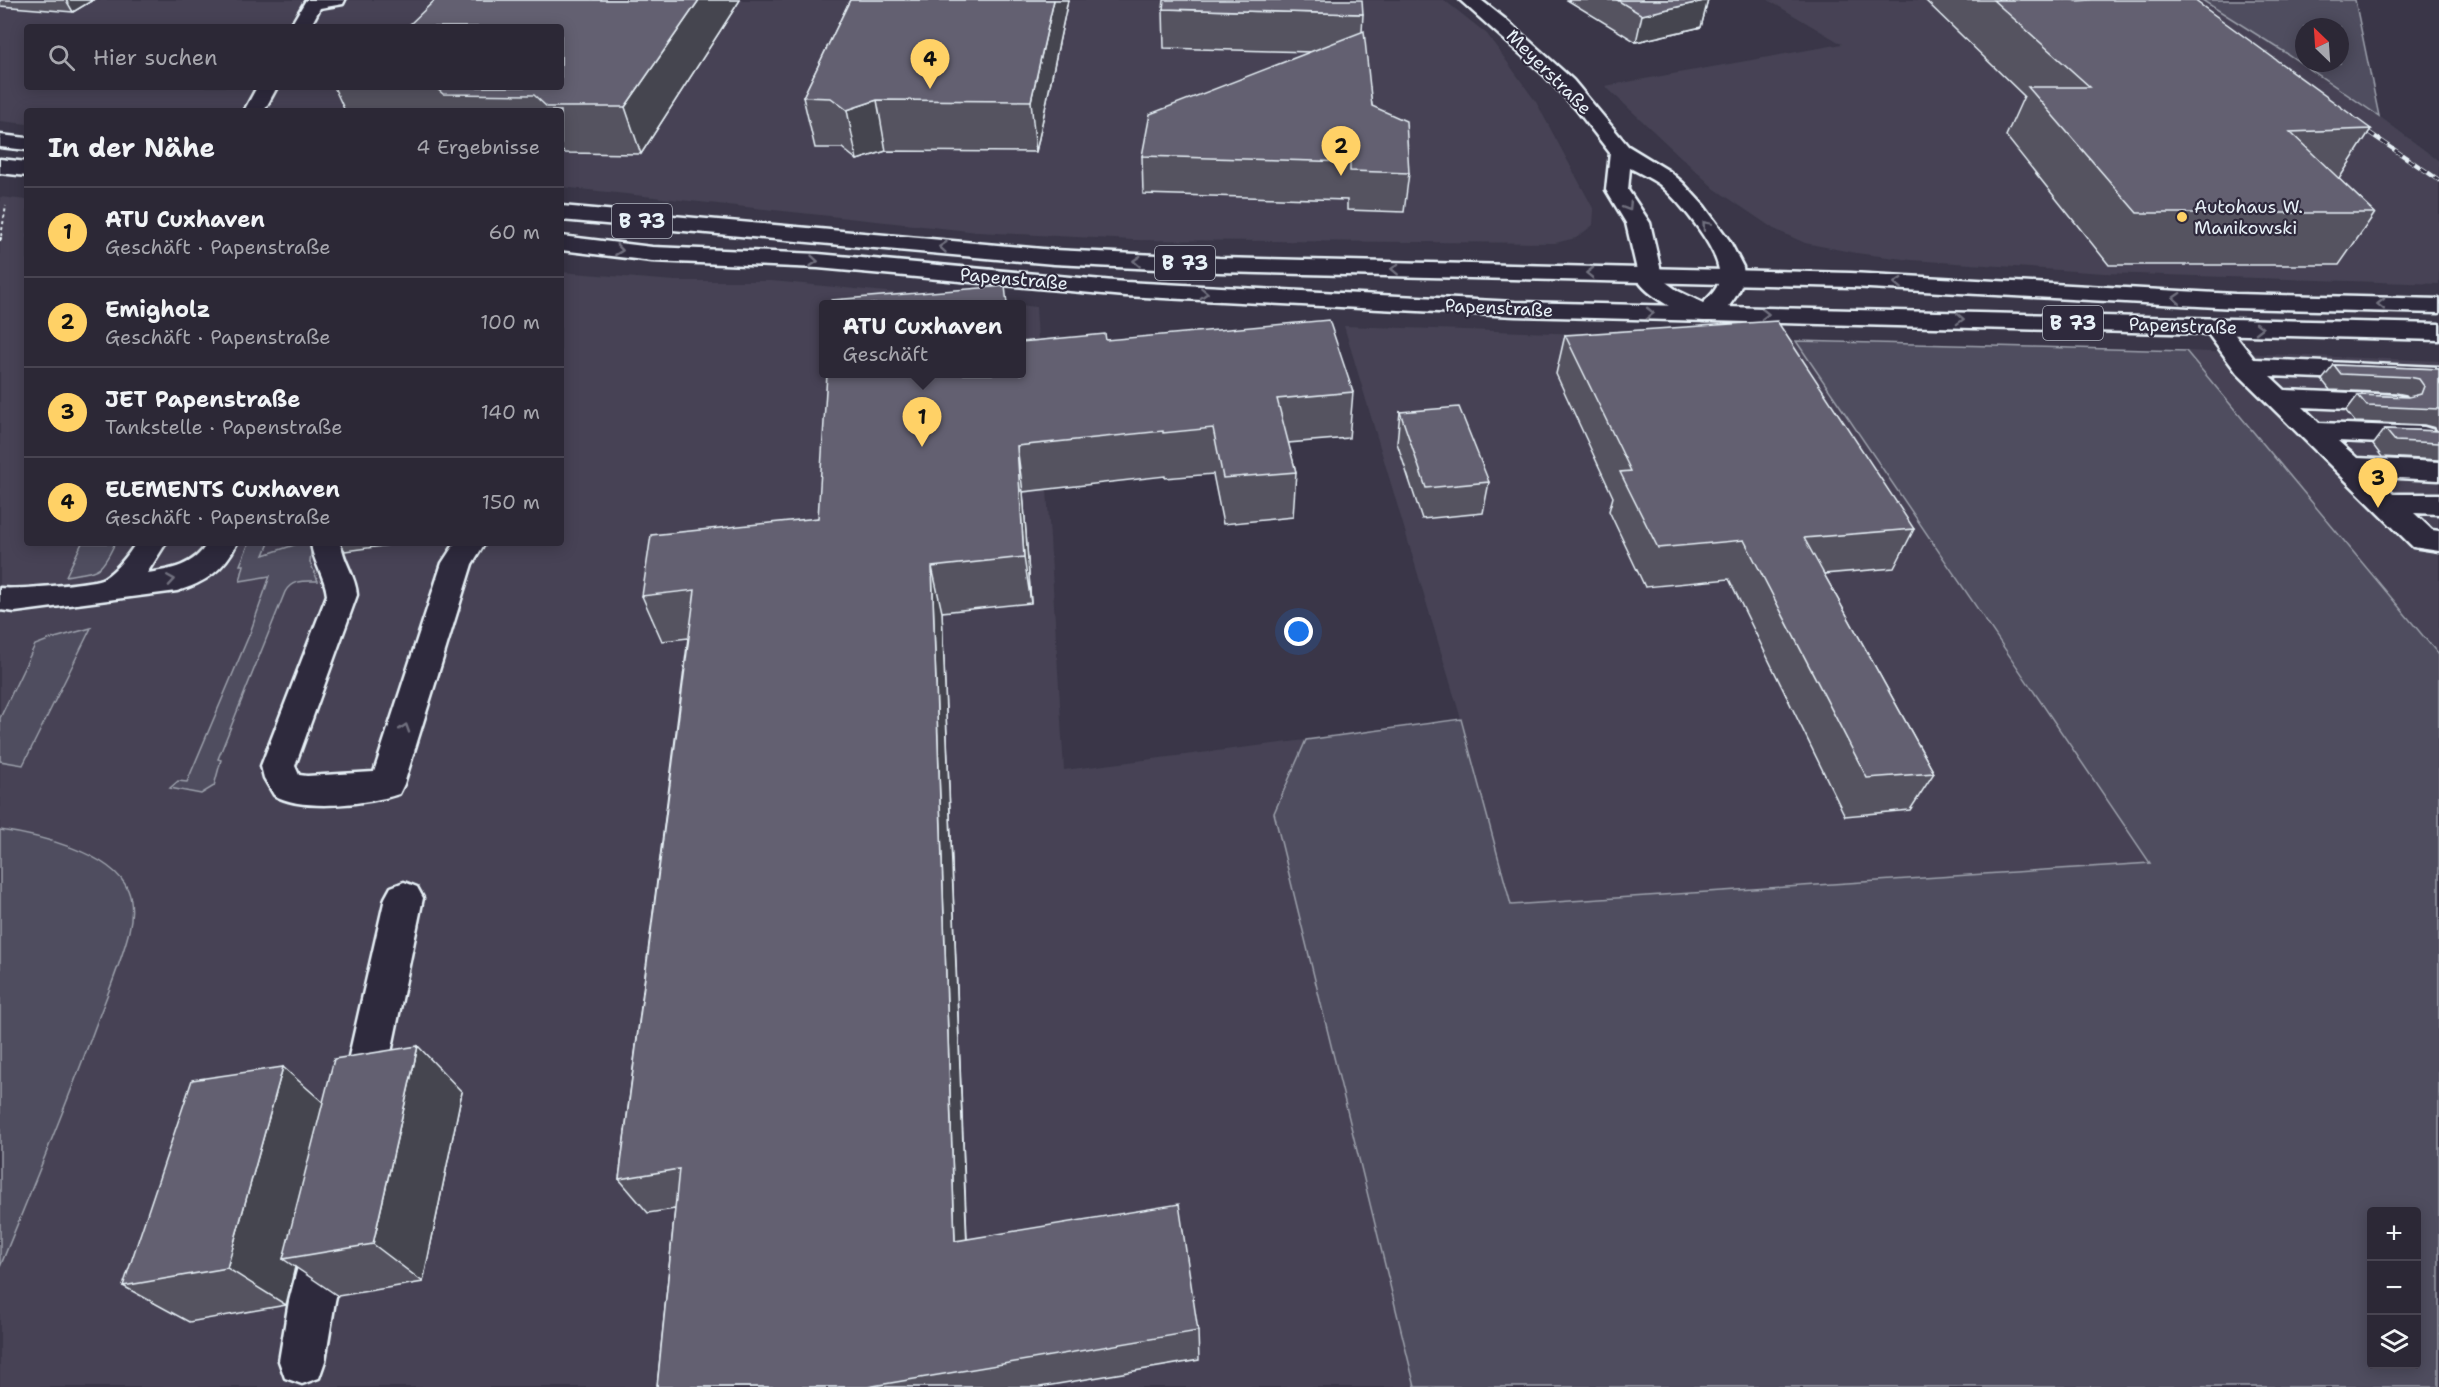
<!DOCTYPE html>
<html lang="de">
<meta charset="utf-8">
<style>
body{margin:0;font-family:"Shantell Sans",sans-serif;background:#383442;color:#f1f3f6}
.controls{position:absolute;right:18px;bottom:18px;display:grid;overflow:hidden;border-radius:6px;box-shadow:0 3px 15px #0003}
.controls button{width:54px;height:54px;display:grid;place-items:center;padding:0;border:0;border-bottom:2px solid #484451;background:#2c2836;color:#f1f3f6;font:30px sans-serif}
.compass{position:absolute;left:2295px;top:18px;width:54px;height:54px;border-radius:50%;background:#2c2836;box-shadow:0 3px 15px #0003;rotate:335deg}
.you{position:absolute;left:1299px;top:632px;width:21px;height:21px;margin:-15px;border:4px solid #fff;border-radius:50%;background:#1a73e8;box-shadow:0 0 0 9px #1a73e833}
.badge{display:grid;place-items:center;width:39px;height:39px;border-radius:50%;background:#ffd166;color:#111;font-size:20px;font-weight:700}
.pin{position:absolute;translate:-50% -50px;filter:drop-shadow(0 2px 3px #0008)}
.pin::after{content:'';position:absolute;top:32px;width:21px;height:18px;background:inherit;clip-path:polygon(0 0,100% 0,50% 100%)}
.popup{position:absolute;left:819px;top:300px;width:207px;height:78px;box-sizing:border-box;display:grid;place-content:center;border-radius:6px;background:#2c2836;filter:drop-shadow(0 2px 4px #0005);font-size:20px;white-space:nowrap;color:#a6a6ad}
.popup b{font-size:22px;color:#f1f3f6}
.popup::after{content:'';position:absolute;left:50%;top:100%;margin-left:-12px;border:12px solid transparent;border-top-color:#2c2836}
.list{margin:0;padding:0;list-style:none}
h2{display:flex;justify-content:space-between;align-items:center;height:78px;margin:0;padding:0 24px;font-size:26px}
h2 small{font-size:20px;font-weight:400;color:#a6a6ad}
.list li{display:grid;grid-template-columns:39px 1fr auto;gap:18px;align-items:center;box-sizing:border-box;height:90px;padding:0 24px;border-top:2px solid #484451}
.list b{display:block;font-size:22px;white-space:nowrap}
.list p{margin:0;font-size:20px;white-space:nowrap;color:#a6a6ad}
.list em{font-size:20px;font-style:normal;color:#a6a6ad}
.icon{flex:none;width:33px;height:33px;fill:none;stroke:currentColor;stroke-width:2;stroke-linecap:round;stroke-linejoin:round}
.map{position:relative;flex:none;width:2439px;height:1387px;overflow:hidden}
.search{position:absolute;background:#2c2836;box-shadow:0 3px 15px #0003;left:24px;top:24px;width:540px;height:66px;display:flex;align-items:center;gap:15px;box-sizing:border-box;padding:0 21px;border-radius:6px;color:#a6a6ad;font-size:22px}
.panel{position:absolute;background:#2c2836;box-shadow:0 3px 15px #0003;left:24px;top:108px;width:540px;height:438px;border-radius:6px}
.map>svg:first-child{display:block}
.built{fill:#464354;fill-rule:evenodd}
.green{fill:#504e5f;stroke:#9ca0ac;stroke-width:1.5;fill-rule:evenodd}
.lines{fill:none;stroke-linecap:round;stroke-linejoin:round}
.minor-tunnel{stroke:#545262;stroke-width:26;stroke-dasharray:26 14;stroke-linecap:butt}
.minor-casing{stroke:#e8f1f8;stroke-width:5}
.major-casing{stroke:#e8f1f8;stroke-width:5}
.path-far1{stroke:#e8f1f8;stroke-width:2;stroke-dasharray:3 3;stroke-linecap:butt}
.path{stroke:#e8f1f8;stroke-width:3;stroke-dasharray:4 4;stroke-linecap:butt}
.minor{fill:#2f2a3d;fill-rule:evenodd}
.major{fill:#2f2a3d;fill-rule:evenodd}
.rail-casing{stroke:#e8f1f8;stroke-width:4.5}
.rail{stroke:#2f2a3d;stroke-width:3;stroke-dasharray:8;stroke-linecap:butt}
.wall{fill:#555361;stroke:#e8f1f8;stroke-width:1.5}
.shaded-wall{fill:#45444f;stroke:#e8f1f8;stroke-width:1.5}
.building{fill:#636171;stroke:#e8f1f8;stroke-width:1.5}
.oneway{stroke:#70707e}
.poi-dot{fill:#ffd166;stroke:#2f2a3d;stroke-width:2}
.labels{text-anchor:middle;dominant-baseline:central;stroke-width:4.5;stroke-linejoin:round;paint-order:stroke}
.far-street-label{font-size:18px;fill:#e8f1f8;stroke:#2f2a3d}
.far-poi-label{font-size:18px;fill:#e8f1f8;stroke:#2f2a3d;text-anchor:start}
.shield{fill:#2f2a3d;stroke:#b0b5c0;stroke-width:1.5}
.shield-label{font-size:20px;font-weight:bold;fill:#e8f1f8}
</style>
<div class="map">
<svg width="2439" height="1387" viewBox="0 0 2439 1387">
<rect width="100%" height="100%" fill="#3a3648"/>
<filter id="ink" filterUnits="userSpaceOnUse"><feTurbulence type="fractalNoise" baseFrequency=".0167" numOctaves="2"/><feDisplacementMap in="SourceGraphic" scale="12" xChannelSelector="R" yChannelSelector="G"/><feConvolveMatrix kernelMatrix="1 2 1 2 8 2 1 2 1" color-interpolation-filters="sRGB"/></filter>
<g filter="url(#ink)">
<g class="built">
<path d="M0 0H1444L1487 34 1536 102 1594 210 1593 225 1576 238 1555 243 1133 240 978 232 561 187V111H27V124L0 121ZM27 27H561V87H27Z"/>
<path d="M1768 0H2202L2286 53 2379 116 2439 161V284L2104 273 1911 260 1856 253 1805 243 1774 229 1715 189 1605 86 1842 44Z"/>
<path d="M0 197 27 200V543H561V272L675 281H772L1012 304H823V374H1021V305L1036 307 1064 770 1306 740 1274 813 1415 1387H0Z"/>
<path d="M1344 326 1796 341 2150 863 1511 905 1461 719Z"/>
<path d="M2186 351 2439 361V655Z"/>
</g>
<g class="green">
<path d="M2202 0H2355L2379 116 2286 53ZM2304 27H2340V63H2304Z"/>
<path d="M1796 341 2186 351 2439 655V1387H1415L1274 813 1306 740 1461 719 1511 905 2150 863ZM2372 1212H2416V1364H2372Z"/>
<path d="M82 543H115C100 575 98 570 66 576Z"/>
<path d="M249 543H269L264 555 300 543H312L310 562 318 581C304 581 292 579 285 592L218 759 221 760 214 786 201 794 170 788 178 781 187 782 250 633 270 576 240 581 244 565H240Z"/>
<path d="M91 628 23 765 0 761V718L35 645 51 639Z"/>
<path d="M0 830C36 835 112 852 128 890 133 902 132 918 129 931 121 964 106 997 94 1030 65 1109 32 1188 0 1267Z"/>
</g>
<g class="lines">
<path class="minor-tunnel" d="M2370 372 2439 455"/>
<defs>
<g id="minor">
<path d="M306 0H345L343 4 320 8 310 27H290Z"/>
<path d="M1460 0H1481L1505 19 1573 80 1628 146 1669 171 1683 183 1704 206 1729 240 1743 267 1744 277C1741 292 1722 322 1705 321 1689 320 1649 296 1640 283L1626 223 1606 190 1610 153 1576 109 1545 76ZM1630 168C1640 173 1650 178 1659 184 1678 200 1725 254 1719 281 1717 290 1710 296 1703 303L1678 291 1663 280 1650 223 1628 190Z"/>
<path d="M257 87H277L264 111H244Z"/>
<path d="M2216 319 2225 322 2254 359 2439 367V383L2270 376 2285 390 2396 395 2406 397 2409 403 2406 409 2396 411 2303 407 2319 423 2424 427 2434 430 2438 436 2434 442 2424 445 2338 441 2357 458 2439 462V480L2377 477 2393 494H2439V514L2414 513 2432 530 2439 531V551L2413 547 2237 373 2203 327 2207 322Z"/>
<path d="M136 543H166L147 573C170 570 195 566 207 543H237C224 570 205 583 177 591L15 612 0 610V588C14 590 94 584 104 578 117 570 128 555 136 543Z"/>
<path d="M311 543H341C343 562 356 576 357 595L295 766 299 775 307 776 374 772 442 563 455 543H485L472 564 404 784 399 794C369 804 302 812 274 795L264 778 261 766 327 595C325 576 313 562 311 543Z"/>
<path d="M404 882 417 887 423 898 382 1096 376 1110 361 1116 346 1110 340 1096 385 898 391 887Z"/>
<path d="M327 1218 343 1224 349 1240 335 1301 325 1361 319 1378 302 1384 285 1378 279 1361 289 1301 305 1240 311 1224Z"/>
</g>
<g id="major">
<path d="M0 135 27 138V150L0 147Z"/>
<path d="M0 159 27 162V176L0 173Z"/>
<path d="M561 206 1054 250 1219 258 1851 273 2235 294 2439 299V313L2235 308 1851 287 1219 272 1054 264 561 220Z"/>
<path d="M561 236 652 247 818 254 1125 282 1515 302 2439 324V340L1515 316 1125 296 818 268 652 261 561 250Z"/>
</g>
</defs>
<use href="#minor" class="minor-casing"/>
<use href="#major" class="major-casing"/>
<path class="path-far1" d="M1 236 6 206"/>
<path class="path" d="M0 241 1 235"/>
<use href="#minor" class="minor"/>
<use href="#major" class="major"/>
<defs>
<path id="rail" d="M2355 123 2439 180"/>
</defs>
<use href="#rail" class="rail-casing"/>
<use href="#rail" class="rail"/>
</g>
<g class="wall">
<path d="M0 0H93L73 12 0 6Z"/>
<path d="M435 0H740L641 154 565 153 561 150V111H345L334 87H561Z"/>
<path d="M850 0H1068L1036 152 886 151 857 160 842 148H815L803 97Z"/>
<path d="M1567 0H1708L1701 27 1636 42Z"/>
<path d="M1925 0H2073L2371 129 2339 179 2375 213 2339 265H2109L2006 136 2024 96Z"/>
<path d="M1163 9 1363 14 1362 32 1372 106 1409 173 1404 212 1347 210V200L1143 194 1142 156 1311 52 1164 48Z"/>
<path d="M1565 335 1914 529 1894 568 1824 574 1934 773 1910 810 1845 816 1729 579 1645 587 1609 511 1613 497 1556 374Z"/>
<path d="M1106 340 1353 392 1349 438 1288 443 1296 472 1293 517 1223 524 1213 474 1165 478V476L1023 492 1031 603 942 612 967 1239 1198 1331 1199 1360 1040 1387H657L675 1209 648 1213 619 1179 688 638 662 641 642 596 818 518Z"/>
<path d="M2334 365 2439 369V460L2382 457 2373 445 2385 429 2437 431 2435 428 2424 425 2355 422 2346 411 2358 395 2408 397 2406 395 2396 393 2330 390 2322 380Z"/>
<path d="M1400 412 1489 482 1483 513 1422 519 1397 443Z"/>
<path d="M340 543H405L345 551Z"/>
<path d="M462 1092 423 1282 338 1296 295 1267 286 1305 189 1322 123 1286 323 1102Z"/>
</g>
<g class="shaded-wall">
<path d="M66 0H93L73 12Z"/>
<path d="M699 0H740L641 154 625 107Z"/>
<path d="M1054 0H1068L1036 152 1031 101Z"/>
<path d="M1708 0 1701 27 1636 42 1642 15Z"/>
<path d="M877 100 886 151 857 160 847 110Z"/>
<path d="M1017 446 1023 492 1031 603 1024 557Z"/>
<path d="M932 567 942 612 968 1273 955 1241Z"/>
<path d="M418 1046 462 1092 423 1282 373 1244Z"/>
<path d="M283 1067 334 1112 283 1259 295 1267 286 1305 227 1268Z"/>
</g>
<g class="building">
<path d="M435 0H699L625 107H547L534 95 443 94 435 87H561V27H407Z"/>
<path d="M850 0H1054L1031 101 877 100 847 110 831 98 803 97Z"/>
<path d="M1164 0H1362L1363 14 1163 9Z"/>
<path d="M1617 0H1708L1642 15Z"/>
<path d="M1993 0H2073L2075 1 2092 0H2194L2371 129 2290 132 2375 213H2137L2028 87H2090Z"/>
<path d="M1364 31 1372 106 1406 121 1409 173 1350 171V162L1142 156 1150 114Z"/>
<path d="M1005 286 1007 304H832V300Z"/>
<path d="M1329 320 1353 392 1277 399 1296 472 1223 478 1213 428 1163 433V431L1017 446 1024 557 932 567 955 1241 1179 1204 1198 1331 867 1387H657L679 1169 619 1179 695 590 642 596 651 535 818 518 827 374H1021V342L1105 334 1106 340Z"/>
<path d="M1777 321 1914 529 1804 538 1934 773 1867 778 1744 540 1658 548 1620 472 1631 471 1565 335Z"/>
<path d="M2334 365 2439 369V409L2367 406 2358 395 2409 397 2421 394 2424 386 2419 379 2409 377 2341 374Z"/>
<path d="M1459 407 1489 482 1426 488 1400 412Z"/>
<path d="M2385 429 2439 431V443L2395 441Z"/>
<path d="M418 1046 373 1244 283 1259 334 1059Z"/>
<path d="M283 1067 227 1268 123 1286 192 1080Z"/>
</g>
<defs><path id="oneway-chevron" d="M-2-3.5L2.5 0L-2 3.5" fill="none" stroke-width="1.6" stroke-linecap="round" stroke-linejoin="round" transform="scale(1.5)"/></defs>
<g class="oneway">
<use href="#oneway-chevron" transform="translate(1628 207) rotate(58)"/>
<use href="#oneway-chevron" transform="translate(1706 225) rotate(-131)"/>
<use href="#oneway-chevron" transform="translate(943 247) rotate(-175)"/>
<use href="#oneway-chevron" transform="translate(619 250) rotate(7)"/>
<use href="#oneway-chevron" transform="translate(814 261) rotate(5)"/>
<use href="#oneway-chevron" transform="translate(1137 261) rotate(-177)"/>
<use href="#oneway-chevron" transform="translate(1395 269) rotate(-178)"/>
<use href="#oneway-chevron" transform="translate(1590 273) rotate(-179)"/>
<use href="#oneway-chevron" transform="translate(1898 283) rotate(-177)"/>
<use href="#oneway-chevron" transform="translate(1204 293) rotate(3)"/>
<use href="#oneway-chevron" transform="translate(2177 298) rotate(-177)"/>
<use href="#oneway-chevron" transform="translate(2381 304) rotate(-179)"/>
<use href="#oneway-chevron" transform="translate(1650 313) rotate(1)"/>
<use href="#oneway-chevron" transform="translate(1765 314) rotate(1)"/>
<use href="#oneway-chevron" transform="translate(1960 319) rotate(2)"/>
<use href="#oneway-chevron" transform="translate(2259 328) rotate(1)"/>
<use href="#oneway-chevron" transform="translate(171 580) rotate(-9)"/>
<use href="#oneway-chevron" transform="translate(405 728) rotate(-72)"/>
</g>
</g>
<circle class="poi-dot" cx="2182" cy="217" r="6"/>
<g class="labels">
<g class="far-street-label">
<text transform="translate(1549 72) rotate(45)">Meyerstraße</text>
<text transform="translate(1014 279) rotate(5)">Papenstraße</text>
<text transform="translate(1499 308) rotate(3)">Papenstraße</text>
<text transform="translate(2183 326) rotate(2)">Papenstraße</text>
</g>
<g class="far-poi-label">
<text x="2194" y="207">Autohaus W.<tspan x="2194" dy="21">Manikowski</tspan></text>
</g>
<g class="shield">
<rect x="612" y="204" width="60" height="34" rx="4.5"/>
<rect x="1155" y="246" width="60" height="34" rx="4.5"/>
<rect x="2043" y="306" width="60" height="34" rx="4.5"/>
</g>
<g class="shield-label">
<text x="642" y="221">B 73</text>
<text x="1185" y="263">B 73</text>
<text x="2073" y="323">B 73</text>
</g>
</g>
</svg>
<div class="controls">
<button>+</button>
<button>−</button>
<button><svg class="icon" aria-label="layers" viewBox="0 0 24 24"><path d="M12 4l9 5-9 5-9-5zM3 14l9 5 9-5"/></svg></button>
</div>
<svg class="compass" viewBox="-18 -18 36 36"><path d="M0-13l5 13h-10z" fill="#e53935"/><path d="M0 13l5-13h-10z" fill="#a6a6ad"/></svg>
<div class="you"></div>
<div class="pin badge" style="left:922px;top:447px">1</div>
<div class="popup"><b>ATU Cuxhaven</b>Geschäft</div>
<div class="pin badge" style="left:1341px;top:176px">2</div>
<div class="pin badge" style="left:2378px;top:508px">3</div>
<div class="pin badge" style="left:930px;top:89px">4</div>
<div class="search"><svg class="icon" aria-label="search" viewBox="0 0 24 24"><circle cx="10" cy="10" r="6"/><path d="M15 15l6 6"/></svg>Hier suchen</div>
<section class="panel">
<h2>In der Nähe<small>4 Ergebnisse</small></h2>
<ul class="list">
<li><span class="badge">1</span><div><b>ATU Cuxhaven</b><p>Geschäft · Papenstraße</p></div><em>60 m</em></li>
<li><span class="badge">2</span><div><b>Emigholz</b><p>Geschäft · Papenstraße</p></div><em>100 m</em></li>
<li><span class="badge">3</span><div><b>JET Papenstraße</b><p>Tankstelle · Papenstraße</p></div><em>140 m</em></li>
<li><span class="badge">4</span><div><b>ELEMENTS Cuxhaven</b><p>Geschäft · Papenstraße</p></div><em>150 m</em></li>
</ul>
</section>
</div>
